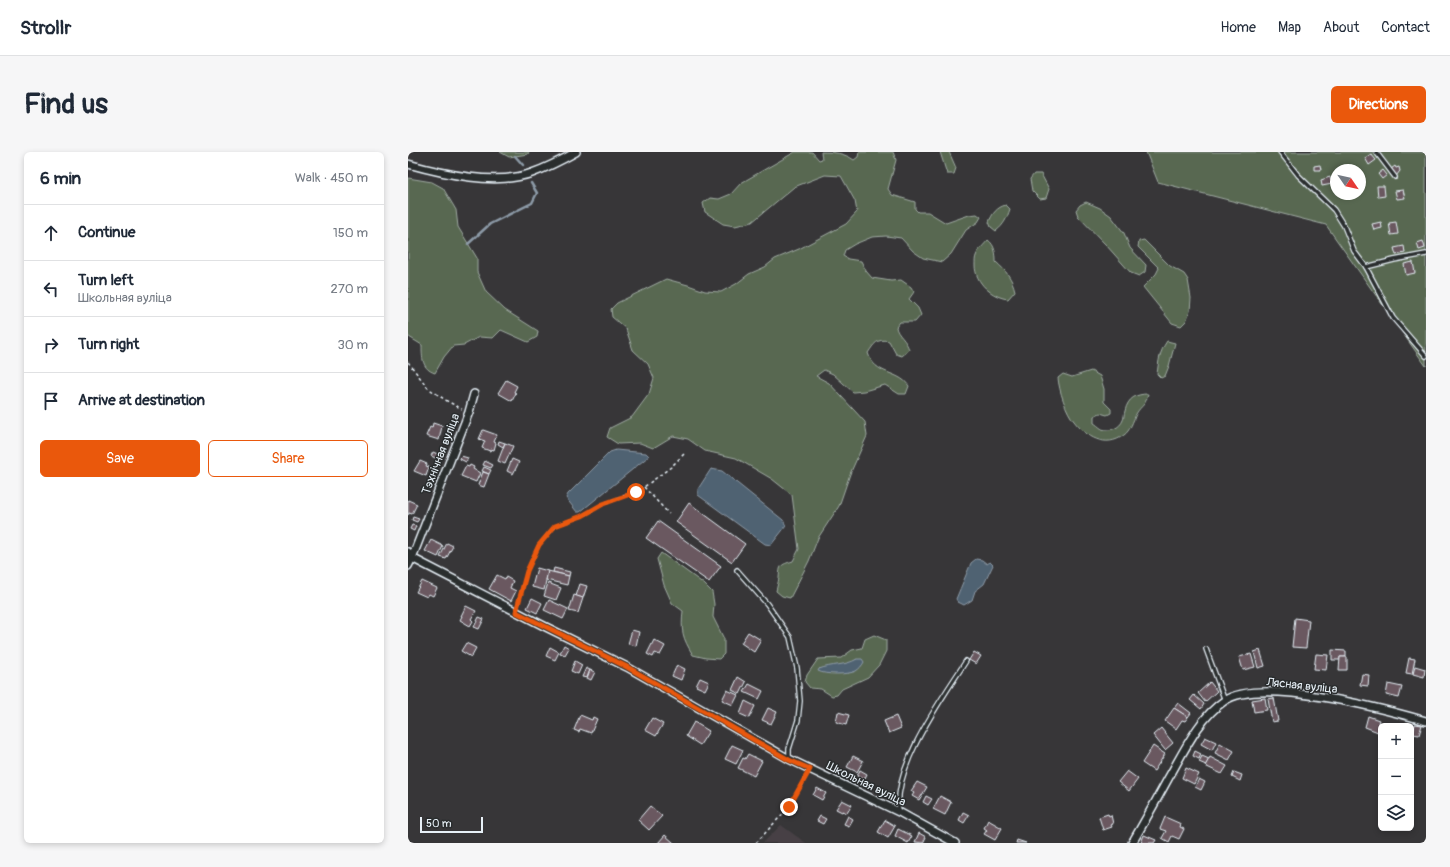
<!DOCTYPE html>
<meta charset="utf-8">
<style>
body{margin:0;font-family:Pangolin,sans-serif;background:#f6f6f7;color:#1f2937}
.controls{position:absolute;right:12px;bottom:12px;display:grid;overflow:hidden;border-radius:6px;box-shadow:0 2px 6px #0003}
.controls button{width:36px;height:36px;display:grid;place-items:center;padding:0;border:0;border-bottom:1px solid #e0e1e3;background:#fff;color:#1f2937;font:20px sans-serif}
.compass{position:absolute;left:922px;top:12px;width:36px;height:36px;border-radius:50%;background:#fff;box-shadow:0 2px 6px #0003;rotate:124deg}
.scale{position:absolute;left:12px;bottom:10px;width:63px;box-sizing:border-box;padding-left:4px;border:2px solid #e8f1f8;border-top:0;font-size:11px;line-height:14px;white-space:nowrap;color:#e8f1f8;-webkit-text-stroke:3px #2a2d2e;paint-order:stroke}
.stop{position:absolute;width:12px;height:12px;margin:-9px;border:3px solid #ea580c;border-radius:50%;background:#fff}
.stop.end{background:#ea580c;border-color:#fff;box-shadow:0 1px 4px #0008}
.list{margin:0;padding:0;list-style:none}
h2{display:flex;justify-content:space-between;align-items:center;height:52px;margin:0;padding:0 16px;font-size:17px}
h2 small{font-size:13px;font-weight:400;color:#747a83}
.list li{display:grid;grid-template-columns:26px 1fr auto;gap:12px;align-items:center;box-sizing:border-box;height:56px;padding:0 16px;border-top:1px solid #e0e1e3}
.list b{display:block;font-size:15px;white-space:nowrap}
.list p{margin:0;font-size:13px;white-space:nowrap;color:#747a83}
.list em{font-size:13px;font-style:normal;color:#747a83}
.actions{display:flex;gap:8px;padding:12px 16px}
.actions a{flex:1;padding:9px 0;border:1px solid #ea580c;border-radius:6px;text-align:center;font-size:14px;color:#ea580c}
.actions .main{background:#ea580c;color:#fff}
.icon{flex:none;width:22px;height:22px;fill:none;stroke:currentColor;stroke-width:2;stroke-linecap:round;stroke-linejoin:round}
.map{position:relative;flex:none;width:1018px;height:691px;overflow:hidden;border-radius:6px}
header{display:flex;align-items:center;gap:24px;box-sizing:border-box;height:56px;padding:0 20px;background:#fff;border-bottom:1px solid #e0e1e3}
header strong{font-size:19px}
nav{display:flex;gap:22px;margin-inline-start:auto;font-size:14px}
.intro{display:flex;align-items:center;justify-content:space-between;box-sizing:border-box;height:96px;padding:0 24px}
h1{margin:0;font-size:28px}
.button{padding:10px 18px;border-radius:6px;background:#ea580c;color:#fff;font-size:14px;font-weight:700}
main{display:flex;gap:24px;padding:0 24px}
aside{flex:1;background:#fff;border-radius:6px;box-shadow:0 2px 6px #0003}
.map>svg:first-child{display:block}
.built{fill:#464044}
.green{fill:#596851;stroke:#a0aca4;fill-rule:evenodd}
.water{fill:#506272;stroke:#8d9ba8}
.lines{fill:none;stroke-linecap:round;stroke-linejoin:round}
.stream{stroke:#8d9ba8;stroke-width:2.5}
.building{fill:#6a5960;stroke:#e8f1f8}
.lane-casing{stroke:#e8f1f8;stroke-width:6}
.street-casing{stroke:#e8f1f8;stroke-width:10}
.path{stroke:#e8f1f8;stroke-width:1.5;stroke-dasharray:3 3;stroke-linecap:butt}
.lane{stroke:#2a2d2e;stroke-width:3.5}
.street{stroke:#2a2d2e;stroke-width:7}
.route{stroke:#ea580c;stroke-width:5}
.labels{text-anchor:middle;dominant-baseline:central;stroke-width:3;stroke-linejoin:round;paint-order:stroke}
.street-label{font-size:12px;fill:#e8f1f8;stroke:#2a2d2e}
</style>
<header>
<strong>Strollr</strong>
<nav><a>Home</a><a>Map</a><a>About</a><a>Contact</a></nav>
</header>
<div class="intro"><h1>Find us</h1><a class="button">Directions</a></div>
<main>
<aside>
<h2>6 min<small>Walk · 450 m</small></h2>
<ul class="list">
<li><svg class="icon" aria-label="ahead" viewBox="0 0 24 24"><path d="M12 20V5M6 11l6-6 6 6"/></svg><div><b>Continue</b></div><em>150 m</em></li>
<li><svg class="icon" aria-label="left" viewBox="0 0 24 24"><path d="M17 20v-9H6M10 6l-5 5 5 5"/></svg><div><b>Turn left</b><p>Школьная вуліца</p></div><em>270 m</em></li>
<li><svg class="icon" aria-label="right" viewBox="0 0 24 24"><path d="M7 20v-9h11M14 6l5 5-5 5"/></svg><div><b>Turn right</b></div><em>30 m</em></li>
<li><svg class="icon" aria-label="arrive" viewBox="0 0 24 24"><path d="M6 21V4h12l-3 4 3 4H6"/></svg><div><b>Arrive at destination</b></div></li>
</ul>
<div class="actions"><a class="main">Save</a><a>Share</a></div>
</aside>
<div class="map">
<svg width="1018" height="691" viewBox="0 0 1018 691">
<rect width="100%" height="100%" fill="#373638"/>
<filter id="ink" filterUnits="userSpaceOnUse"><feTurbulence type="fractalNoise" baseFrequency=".025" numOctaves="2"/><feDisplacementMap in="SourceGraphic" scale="8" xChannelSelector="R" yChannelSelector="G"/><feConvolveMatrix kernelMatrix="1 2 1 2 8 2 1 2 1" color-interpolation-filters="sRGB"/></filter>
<g filter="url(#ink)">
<path class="built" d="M373 673 398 691H355Z"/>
<g class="green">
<path d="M92 0H121L120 2 101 5Z"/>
<path d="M387 0H404L411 8 414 7 413 0C426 0 436 1 446 8L450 5 451 0H485L488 8 480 37 484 43 507 50V57L510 60H520L538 71 561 63 569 62 573 65 570 70 558 78 543 102 534 110 515 106 505 99 493 86 478 84 464 85 447 92 437 98 435 104 440 107 453 109 458 119 464 126 483 129 493 128 503 135 506 140 501 147 510 156 513 163 507 170H492L488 175C489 183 499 188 501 198L494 204 488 202 481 189C469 186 466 192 460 201 467 224 490 218 501 234L498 242H491L477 233 456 239 445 240 425 222 416 218 408 224 421 231 457 270 459 284 442 322 431 354 410 386 401 409 382 446 374 444 368 439C369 435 370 431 371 426 372 413 372 413 385 409L391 397 384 343 364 327 328 306 297 299 280 287 265 284 245 296 232 291 210 292 199 285 202 276 224 265 241 242 246 226 240 212 225 198 218 177 204 165 203 157 209 151 258 127 280 133 297 139 313 140 328 132 341 122 357 115 367 107 391 97 438 72 449 60 447 49 433 24 417 23 386 35 344 70 327 74 315 72 297 60 295 51 302 46 311 47 323 42 333 31Z"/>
<path d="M532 0H541L548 16 546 22H539Z"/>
<path d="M738 0H1018V214L918 73 750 30ZM928 18H952V42H928Z"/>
<path d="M626 22H633L641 37 638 46 632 47 624 39 622 27Z"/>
<path d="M0 26 24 30 35 36 48 58 50 75 69 106V120L78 140 97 158 130 179 129 185 120 190 93 178 85 186 71 185 56 193 45 194 36 205 27 221C14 217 14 206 14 193L1 185 0 183Z"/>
<path d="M678 50 692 56 703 64 716 81 722 96 738 113 737 120 731 124 723 121 698 93 670 64 668 58 672 53Z"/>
<path d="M598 53 602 57C599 66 596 73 588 79L583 75 581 70C584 62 589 55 598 53Z"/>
<path d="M580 88C587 93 588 102 588 110 598 119 604 126 607 139L600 147C584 145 567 131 567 113 567 110 567 106 568 104 570 98 576 93 580 88Z"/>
<path d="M736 88 762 114 776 122 780 128 783 146 782 159 778 169 773 174 764 171 735 135 748 122 751 116 730 95 731 89Z"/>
<path d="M759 189 767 191 761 214 757 224 753 226 749 222C751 208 751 201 759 189Z"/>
<path d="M683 219 692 224 696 237V250L703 257V261L699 263 692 261 686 264V271C688 272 691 275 694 277 702 280 712 276 715 268 716 266 716 262 717 259 720 246 728 242 740 242 737 255 734 252 728 262 725 269 722 279 716 283 698 297 678 285 666 269 658 260 651 238 650 226L655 222 664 225Z"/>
<path d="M253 401 296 432 304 440 306 452 305 465 316 487V502L311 507 298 506 285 503C274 485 273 479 275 459L264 451 256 433 249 407Z"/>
<path d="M466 483 478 488V499L471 513 460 525 434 537 429 543 424 544 413 537 402 536 397 530 399 523 410 507 433 506 444 498 454 496 457 487ZM449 507 441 521 411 517 442 512Z"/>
</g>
<g class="water">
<path d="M208 298 238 301 241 304 172 360H169L158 346 160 342 202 300Z"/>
<path d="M303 317 314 319 375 368 378 374 363 393 357 392 290 343V337Z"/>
<path d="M568 407 574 408 579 412 582 410 585 413 576 432 567 439 564 448 556 453 550 450 548 447 563 411Z"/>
<path d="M449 507H454L456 510C454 514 451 517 448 519 440 523 417 523 410 519L411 517C424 512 437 514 449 507Z"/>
</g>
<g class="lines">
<g class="stream">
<path d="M107 4 115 13"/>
<path d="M60 92 82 72 124 51 129 41 123 31"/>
</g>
</g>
<g class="building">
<path d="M963 2 968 8 961 13 957 6Z"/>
<path d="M912 13 913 18H906V14Z"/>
<path d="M987 14 988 16 991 15 992 19 988 24 983 17Z"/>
<path d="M975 18 979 23 974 27 970 22Z"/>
<path d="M922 25 924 32 914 34 913 28Z"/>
<path d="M969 34H976L977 44 970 45Z"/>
<path d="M995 38 997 46 989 47 987 39Z"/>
<path d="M973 70 974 76 966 78 964 72Z"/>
<path d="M988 70 990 82 983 83 981 71Z"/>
<path d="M1015 89 1017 96 1011 98 1009 91Z"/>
<path d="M996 94 997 101 988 103 986 96Z"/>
<path d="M1005 110 1007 121 998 123 996 112Z"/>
<path d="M98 228 109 234 106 240 108 241 104 249 90 241Z"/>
<path d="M25 271 34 274 31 288 18 284 22 275 24 276Z"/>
<path d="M75 278 89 283 86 290 88 291 86 298 83 297 82 299 74 296 77 289 71 287Z"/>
<path d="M91 289 97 291 95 295 90 292Z"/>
<path d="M97 291 105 294 97 312 90 309Z"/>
<path d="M25 300 32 303 30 307 23 304Z"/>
<path d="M53 304 60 306 58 310 52 307Z"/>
<path d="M104 307 111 310 105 322 99 319Z"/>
<path d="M12 309 19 312 18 314 21 315 18 324 6 319Z"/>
<path d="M77 309 85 313 83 316 75 313Z"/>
<path d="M62 313 66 315 65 317 72 321 68 330 53 324 58 314 61 315Z"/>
<path d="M76 315 83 318 81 322 74 319Z"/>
<path d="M75 320 81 322 76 335 70 333Z"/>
<path d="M0 348 9 352 4 362 1 361 0 363Z"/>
<path d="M281 351 337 392 324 410 268 370Z"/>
<path d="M5 365 11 367 9 370 4 368Z"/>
<path d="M250 369 313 414 301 430 238 386Z"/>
<path d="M4 373 8 374 6 379 2 377Z"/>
<path d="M23 388 35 394 30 405 17 399Z"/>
<path d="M39 391 45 394 38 407 32 405Z"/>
<path d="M129 416 140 419 136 438 124 435Z"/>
<path d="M146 416 162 420 161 424 145 420Z"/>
<path d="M140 419 161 424 159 433 138 428Z"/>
<path d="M89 423 97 427 98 425 105 429 102 436 108 439 103 449 81 437Z"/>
<path d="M14 429 29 436 25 444 21 442 19 445 8 440Z"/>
<path d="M140 431 153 436 148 448 136 444Z"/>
<path d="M172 432 179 434 175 446 168 444Z"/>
<path d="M166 443 175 446 170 461 161 459Z"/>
<path d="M124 446 134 451 129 461 119 456Z"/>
<path d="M141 448 160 457 155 467 136 458Z"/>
<path d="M58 454 68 459 63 467 65 469 62 474 52 468 54 464H53Z"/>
<path d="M71 465 76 467 71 477 66 475Z"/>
<path d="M887 466 901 468 898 496 884 495Z"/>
<path d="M224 478 231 480 228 494 220 492Z"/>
<path d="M340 480 353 488 346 500 333 491Z"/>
<path d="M246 488 257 494 252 503 247 501 245 505 239 502Z"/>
<path d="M58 491 68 496 63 505 53 499Z"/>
<path d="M156 493 161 496 157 503 152 501Z"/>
<path d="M142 495 151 500 147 508 138 504Z"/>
<path d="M852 498 857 514 850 516 846 500Z"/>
<path d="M924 498 938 499V505H932V508H924Z"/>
<path d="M566 500 573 504 568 512 561 508Z"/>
<path d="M843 502 847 515 835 518 831 505Z"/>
<path d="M908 502 920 503 918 518 906 517Z"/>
<path d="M932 505H939V518H931Z"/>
<path d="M1001 506 1007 507 1004 522 998 521Z"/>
<path d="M167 509 174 513 170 522 163 519Z"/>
<path d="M269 513 277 517 273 528 264 524Z"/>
<path d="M1007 514 1017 517 1016 525 1005 522Z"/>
<path d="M178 516 182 518 179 526 174 525Z"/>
<path d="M182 518 187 520 183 528 179 526Z"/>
<path d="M954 522 961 523 960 534 952 533Z"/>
<path d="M330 525 338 530 332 542 324 538Z"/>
<path d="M292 526 301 530 297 538 288 534Z"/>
<path d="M802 530 809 539 797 550 790 541Z"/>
<path d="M341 532 355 539 351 547 336 540Z"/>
<path d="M980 532 994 535 991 546 978 543Z"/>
<path d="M319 538 330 543 325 553 314 548Z"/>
<path d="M786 543 796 552 793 557 782 548Z"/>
<path d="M857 546 859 558 846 560 844 548Z"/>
<path d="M866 546 870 569 864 570 860 547Z"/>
<path d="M337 549 347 554 341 566 332 562Z"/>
<path d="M770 551 783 561 780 565 766 556Z"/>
<path d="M360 556 369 560 363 572 354 568Z"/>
<path d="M766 556 780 565 777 569 774 568 768 577 757 569Z"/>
<path d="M430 560 441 563 438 573 428 570Z"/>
<path d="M172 563 184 568 185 565 189 567 183 581 172 577 171 580 166 578Z"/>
<path d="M488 564 493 576 481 581 476 569Z"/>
<path d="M960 564 971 568 970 571 973 572 970 580 957 575Z"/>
<path d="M244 566 255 572 248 584 237 578Z"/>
<path d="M286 570 301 579 292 593 278 584Z"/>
<path d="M1007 572 1014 573 1011 583 1005 582Z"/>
<path d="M753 576 765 591 757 598 745 583Z"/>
<path d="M797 585 808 590 804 598 793 592Z"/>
<path d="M812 591 826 599 821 608 807 601Z"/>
<path d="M324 593 335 598 328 612 317 607Z"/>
<path d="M745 594 757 602 746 619 734 611Z"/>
<path d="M787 599 793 602 791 607 785 604Z"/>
<path d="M340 602 354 609 346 624 330 616 335 606 337 607Z"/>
<path d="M445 604 455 609 449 620 439 615Z"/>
<path d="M794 604 801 607 798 613 791 610Z"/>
<path d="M802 605 819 614 814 622 797 614Z"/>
<path d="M778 616 791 622 786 632 774 626Z"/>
<path d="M452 618 459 622 456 628 449 624Z"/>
<path d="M719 619 730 627 721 639 710 630Z"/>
<path d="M826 620 834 623 832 629 824 625Z"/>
<path d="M791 627 797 630 793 638 787 635Z"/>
<path d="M509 630 519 635 511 648 504 644 506 641 503 639Z"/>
<path d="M409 636 418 641 414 648 405 643Z"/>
<path d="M518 644 524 647 520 653 515 650Z"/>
<path d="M532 644 543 650 537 663 525 657Z"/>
<path d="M434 648 444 653 439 661 435 659 434 660 428 657Z"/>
<path d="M242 654 254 664 241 678 230 668Z"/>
<path d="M555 660 561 663 556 671 551 668Z"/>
<path d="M700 662 701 664 703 663 705 672 703 673 704 675 695 678 691 665Z"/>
<path d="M412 664 418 667 415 672 409 669Z"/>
<path d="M440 664 445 667 441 674 436 672Z"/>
<path d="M757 665 773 672 772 675 776 677 771 687 764 684 761 690 754 686 758 679 752 677Z"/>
<path d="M477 668 487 674 480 686 470 680Z"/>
<path d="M580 668 594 676 587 688 576 682 579 678 576 676Z"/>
<path d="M490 677 504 684 500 691 487 684Z"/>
<path d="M511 681 518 685 515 691 507 690Z"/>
<path d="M257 683 266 691H250Z"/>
<path d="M736 683 748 688 746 691H733Z"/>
<path d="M609 688 618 691H608Z"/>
</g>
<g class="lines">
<defs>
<g id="lane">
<path d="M872 0 890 23 926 58 936 74 946 99 958 115 985 166 1018 204"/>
<path d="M968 0 987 25"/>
<path d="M958 115 986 108 1018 102"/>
<path d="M329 418 359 452 382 485 389 516 392 549 390 568 381 597V607"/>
<path d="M798 497 817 549"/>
<path d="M491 660C485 613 534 547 558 509"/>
</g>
<g id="street">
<path d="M0 12C36 22 88 34 124 21 138 16 154 8 168 0"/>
<path d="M0 400 4 406 136 474 219 515 381 607 491 660 547 691"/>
<path d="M0 414 4 406 61 260 66 242"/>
<path d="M724 691C737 669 749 647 761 625 776 599 791 566 816 549 852 524 976 557 1018 569"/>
</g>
</defs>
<use href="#lane" class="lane-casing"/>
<use href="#street" class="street-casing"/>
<g class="path">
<path d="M0 210 20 236 39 249 54 257"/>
<path d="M236 335 261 362"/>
<path d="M110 452 119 419 131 393 147 374 174 364 195 352 236 335 263 315 277 301"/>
<path d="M348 691 381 655 398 624"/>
</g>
<use href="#lane" class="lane"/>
<use href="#street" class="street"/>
</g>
</g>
<g class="lines" filter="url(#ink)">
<path class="route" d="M228 340 195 352 174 364 147 374 131 393 119 419 108 460 219 515 381 608 402 617 381 655"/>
</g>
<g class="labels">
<g class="street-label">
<text transform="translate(33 302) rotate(-69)">Тэхнічная вуліца</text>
<text transform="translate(894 534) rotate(6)">Лясная вуліца</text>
<text transform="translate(458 632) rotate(26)">Школьная вуліца</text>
</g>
</g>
</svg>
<div class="controls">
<button>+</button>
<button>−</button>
<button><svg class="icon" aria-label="layers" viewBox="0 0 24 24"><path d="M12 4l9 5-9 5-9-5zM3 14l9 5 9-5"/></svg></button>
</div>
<svg class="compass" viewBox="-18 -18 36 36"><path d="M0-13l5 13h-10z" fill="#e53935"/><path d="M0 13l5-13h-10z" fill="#747a83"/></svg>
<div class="scale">50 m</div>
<div class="stop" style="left:228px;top:340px"></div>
<div class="stop end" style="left:381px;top:655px"></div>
</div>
</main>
